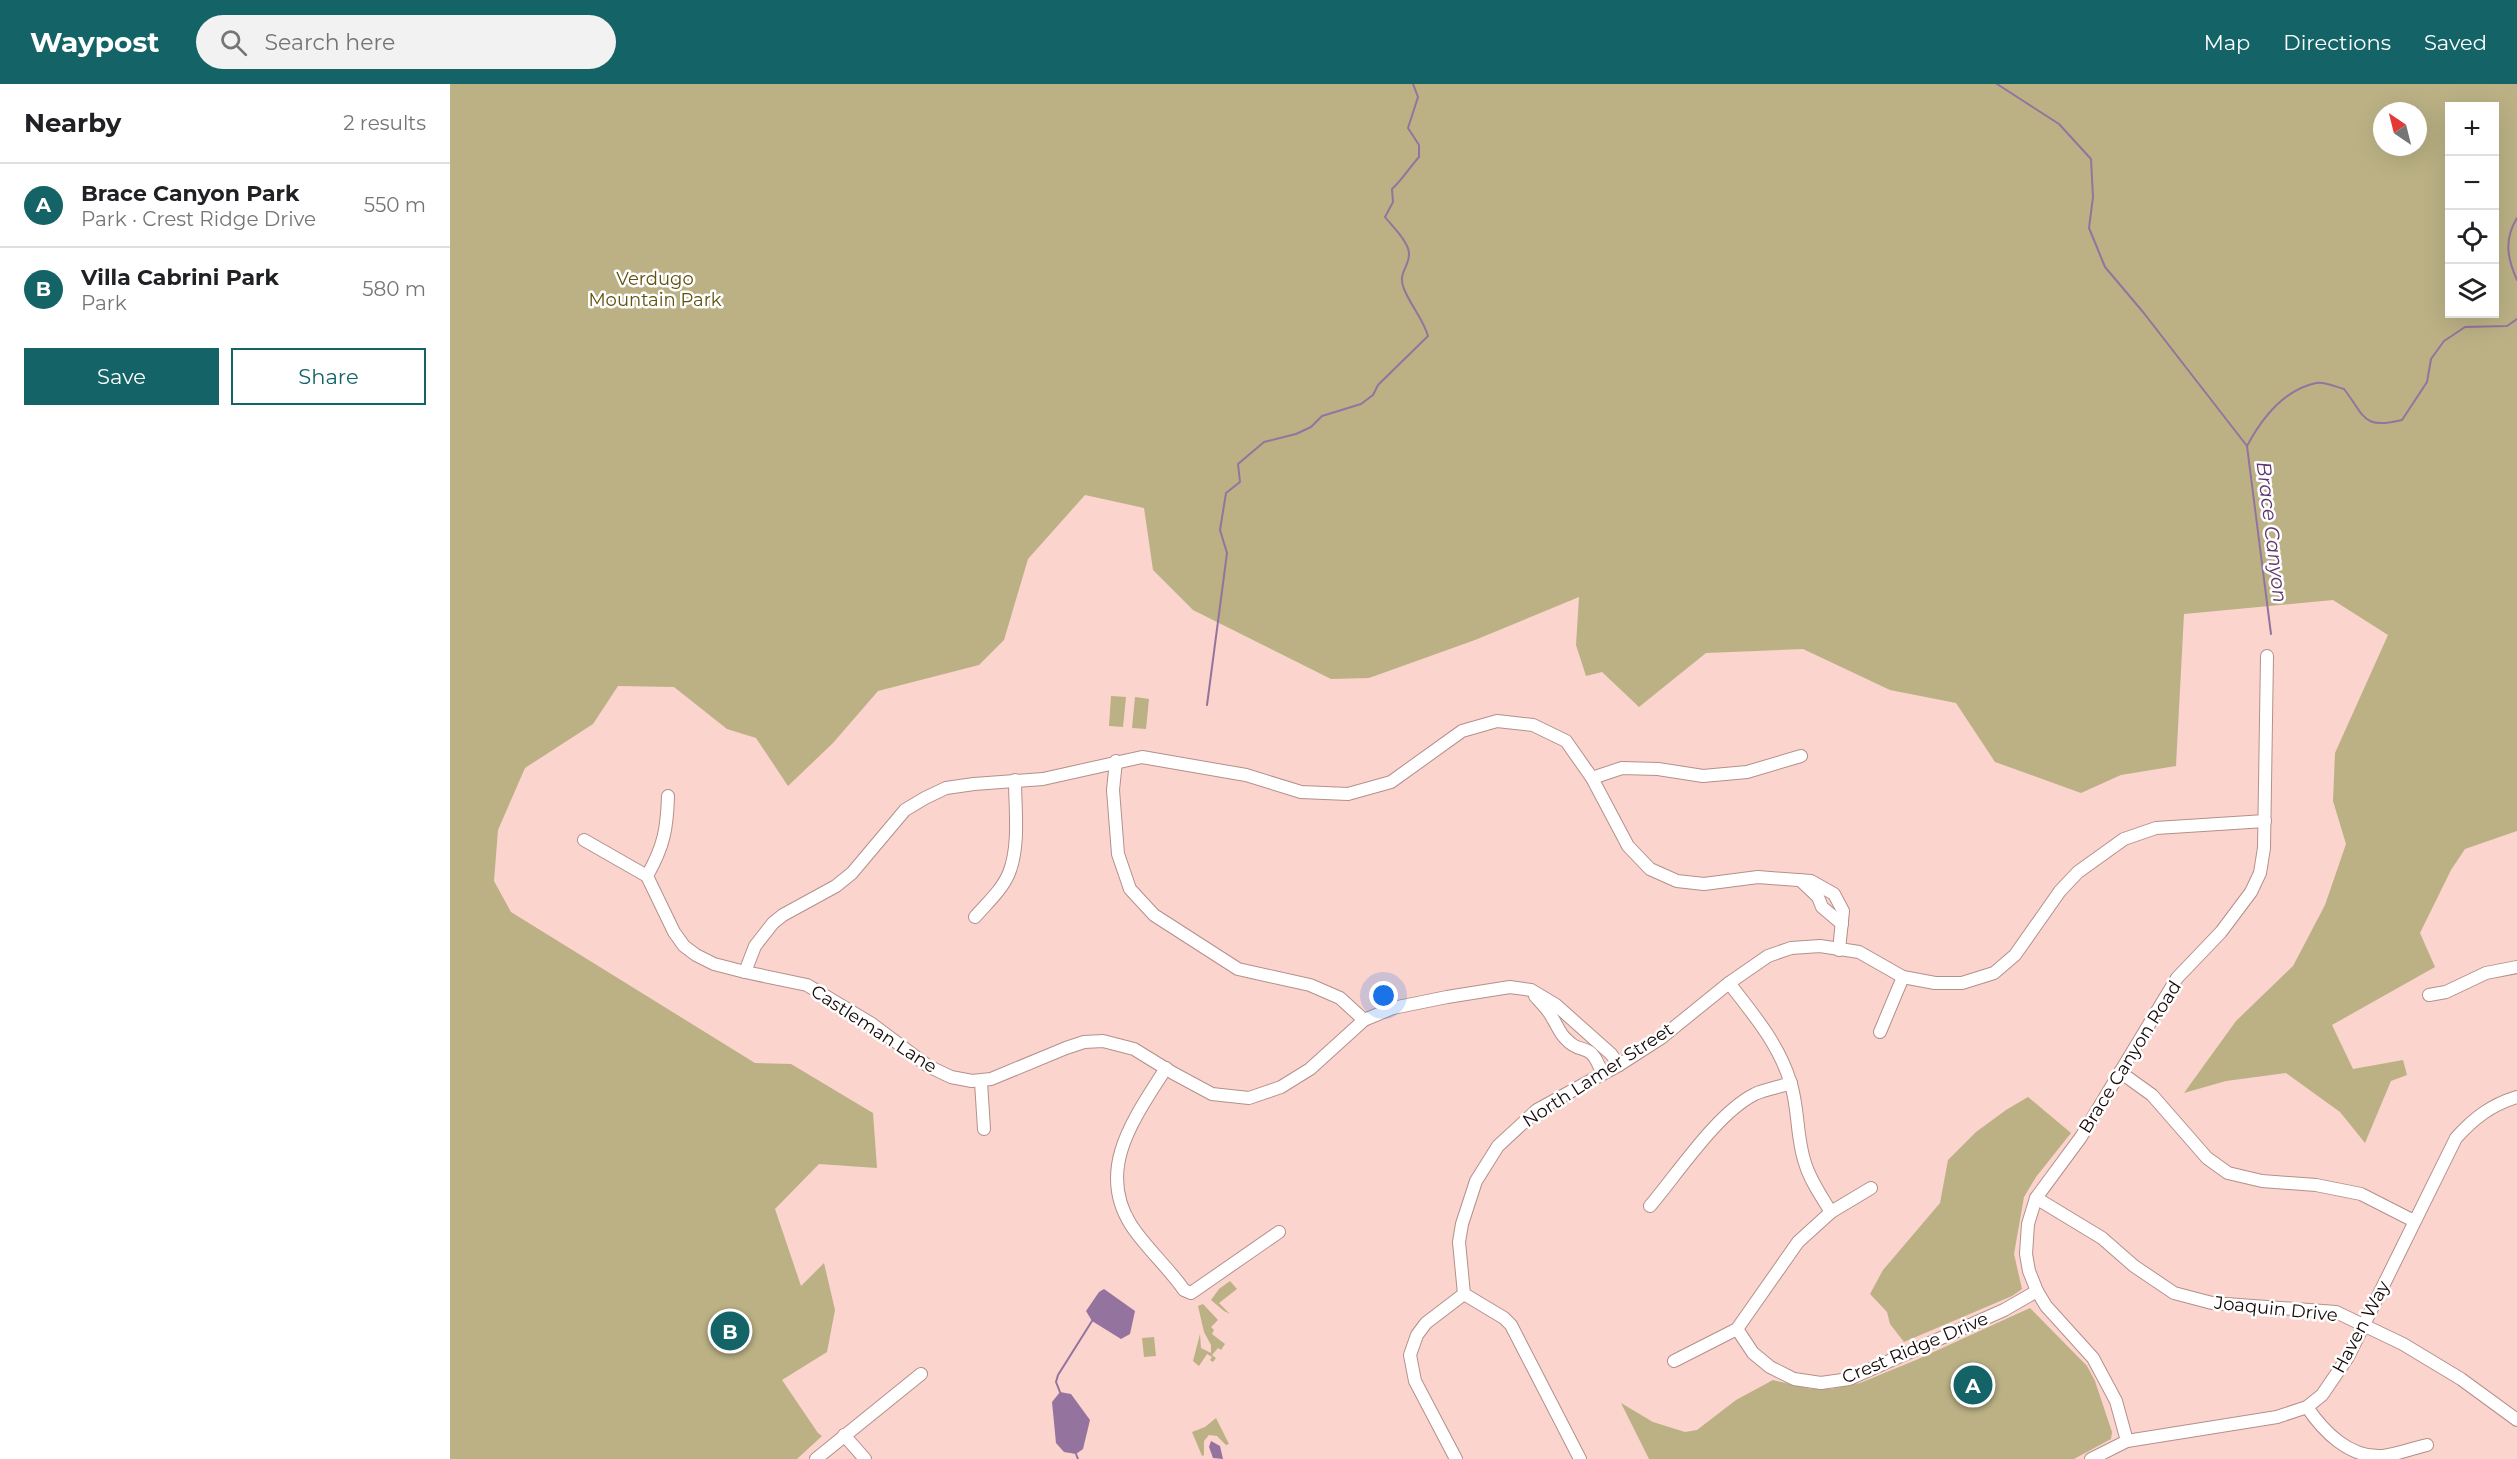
<!DOCTYPE html>
<meta charset="utf-8">
<style>
body{margin:0;font-family:Montserrat,sans-serif;background:#f2f2f2;color:#202124}
.controls{position:absolute;right:18px;top:18px;display:grid;overflow:hidden;border-radius:0px;box-shadow:0 6px 24px #0002}
.controls button{width:54px;height:54px;display:grid;place-items:center;padding:0;border:0;border-bottom:2px solid #e0e0e0;background:#fff;color:#202124;font:30px sans-serif}
.compass{position:absolute;left:1923px;top:18px;width:54px;height:54px;border-radius:50%;background:#fff;box-shadow:0 6px 24px #0002;rotate:325deg}
.you{position:absolute;left:934px;top:912px;width:21px;height:21px;margin:-15px;border:4px solid #fff;border-radius:50%;background:#1a73e8;box-shadow:0 0 0 9px #1a73e833}
.badge{display:grid;place-items:center;width:39px;height:39px;border-radius:50%;background:#136367;color:#fff;font-size:20px;font-weight:700}
.pin{position:absolute;translate:-50% -50%;border:3px solid #fff;box-shadow:0 2px 6px #0006}
.list{margin:0;padding:0;list-style:none}
h2{display:flex;justify-content:space-between;align-items:center;height:78px;margin:0;padding:0 24px;font-size:26px}
h2 small{font-size:20px;font-weight:400;color:#757577}
.list li{display:grid;grid-template-columns:39px 1fr auto;gap:18px;align-items:center;box-sizing:border-box;height:84px;padding:0 24px;border-top:2px solid #e0e0e0}
.list b{display:block;font-size:22px;white-space:nowrap}
.list p{margin:0;font-size:20px;white-space:nowrap;color:#757577}
.list em{font-size:20px;font-style:normal;color:#757577}
.actions{display:flex;gap:12px;padding:18px 24px}
.actions a{flex:1;padding:14px 0;border:2px solid #136367;border-radius:0px;text-align:center;font-size:21px;color:#136367}
.actions .main{background:#136367;color:#fff}
.icon{flex:none;width:33px;height:33px;fill:none;stroke:currentColor;stroke-width:2;stroke-linecap:round;stroke-linejoin:round}
.map{position:relative;flex:none;width:2067px;height:1375px;overflow:hidden}
header{display:flex;align-items:center;gap:36px;box-sizing:border-box;height:84px;padding:0 30px;background:#136367;color:#fff}
header strong{font-size:28px}
nav{display:flex;gap:33px;margin-inline-start:auto;font-size:21px}
.search{width:420px;height:54px;background:#f2f2f2;display:flex;align-items:center;gap:15px;box-sizing:border-box;padding:0 21px;border-radius:33px;color:#757577;font-size:22px}
main{display:flex}
aside{flex:1;background:#fff}
.map>svg:first-child{display:block}
.green{fill:#bbb185;fill-rule:evenodd}
.water{fill:#94749e}
.lines{fill:none;stroke-linecap:round;stroke-linejoin:round}
.stream{stroke:#94749e;stroke-width:2}
.minor-casing{stroke:#b4908b;stroke-width:14}
.minor{stroke:#fff;stroke-width:12}
.labels{text-anchor:middle;dominant-baseline:central;stroke-width:5;stroke-linejoin:round;paint-order:stroke}
.park-label{font-size:18px;fill:#5f510f;stroke:#fff}
.street-label{font-size:18px;fill:#150908;stroke:#fff}
.water-label{font-size:20px;font-style:italic;fill:#61356e;stroke:#fff}
</style>
<header>
<strong>Waypost</strong>
<div class="search"><svg class="icon" aria-label="search" viewBox="0 0 24 24"><circle cx="10" cy="10" r="6"/><path d="M15 15l6 6"/></svg>Search here</div>
<nav><a>Map</a><a>Directions</a><a>Saved</a></nav>
</header>
<main>
<aside>
<h2>Nearby<small>2 results</small></h2>
<ul class="list">
<li><span class="badge">A</span><div><b>Brace Canyon Park</b><p>Park · Crest Ridge Drive</p></div><em>550 m</em></li>
<li><span class="badge">B</span><div><b>Villa Cabrini Park</b><p>Park</p></div><em>580 m</em></li>
</ul>
<div class="actions"><a class="main">Save</a><a>Share</a></div>
</aside>
<div class="map">
<svg width="2067" height="1375" viewBox="0 0 2067 1375">
<rect width="100%" height="100%" fill="#fbd4ce"/>
<g class="green">
<path d="M0 0H2067V747L2015 765 2001 786 1970 849 1985 883 1882 941 1903 985 1953 976 1957 991 1941 997 1915 1059 1890 1028 1836 989 1776 997 1734 1009 1786 937 1843 882 1875 821 1896 760 1883 717 1885 669 1938 551 1883 516 1734 530 1726 682 1671 691 1631 709 1545 678 1506 619 1440 606 1353 565 1256 569 1189 623 1152 588 1136 592 1126 561 1129 513 1025 556 919 594 881 595 743 526 703 486 694 424 635 411 578 475 554 556 529 581 428 607 383 659 338 702 306 654 277 645 224 603 168 602 143 640 75 684 48 746 44 797 61 828 305 979 341 980 423 1029 427 1084 369 1080 325 1125 351 1202 374 1179 385 1226 377 1268 332 1296 368 1349 372 1352 347 1375H0ZM2000 22H2044V230H2000ZM1932 27H1968V63H1932Z"/>
<path d="M661 612 676 613 673 643 659 642Z"/>
<path d="M685 613 699 615 696 645 682 644Z"/>
<path d="M1578 1013 1621 1049 1586 1093 1574 1113 1564 1170 1572 1205 1562 1212 1454 1258 1440 1240 1437 1228 1420 1210 1433 1186 1490 1119 1498 1076 1526 1048 1556 1026Z"/>
<path d="M780 1197 787 1205 769 1219 780 1230 774 1227 761 1216 769 1205Z"/>
<path d="M753 1220 768 1236 761 1243 764 1246 762 1250 775 1260 771 1266 768 1264 762 1271 766 1274 763 1278 760 1276 762 1273 757 1270 749 1282 743 1277 750 1250 751 1264 761 1269V1261L754 1248 748 1222Z"/>
<path d="M1580 1224 1637 1282 1645 1297 1662 1348 1661 1355 1624 1375H1199L1171 1319 1203 1338 1235 1348 1247 1346 1286 1316 1323 1296 1361 1305H1381L1410 1299 1466 1276Z"/>
<path d="M704 1253 706 1272 694 1273 692 1254Z"/>
<path d="M766 1334 779 1360 776 1361 767 1352 759 1351 754 1357V1371L752 1372 742 1348 755 1343Z"/>
</g>
<g class="water">
<path d="M654 1205 685 1227 680 1250 671 1255 642 1237 636 1227 649 1208Z"/>
<path d="M610 1308 621 1310 640 1336 633 1365 626 1370 614 1368 606 1359 602 1318Z"/>
<path d="M761 1357 770 1362 773 1375 763 1374 759 1363Z"/>
</g>
<g class="lines">
<g class="stream">
<path d="M1547 0 1609 40 1641 75 1643 113 1639 144 1655 183 1693 228 1797 362"/>
<path d="M2067 134C2054 155 2057 174 2067 196"/>
<path d="M1821 550 1797 362C1812 334 1833 306 1866 299 1874 297 1886 303 1894 305 1915 332 1912 346 1952 336L1977 298 1981 275 1994 257 2015 243 2057 242 2067 235"/>
<path d="M757 621 777 469 770 446 776 409 790 398 788 380 814 358 846 350 861 343 872 332 911 320 923 311 928 301 978 252C973 235 961 222 954 205 947 188 960 183 959 169 958 157 942 142 935 133L943 118 942 105C953 95 959 84 969 73V61L958 44 968 13 963 0"/>
<path d="M610 1308 606 1298 608 1291 642 1237"/>
<path d="M626 1370 628 1375"/>
</g>
<defs>
<g id="minor">
<path d="M666 677 663 706 668 770 680 805 704 831 788 885 860 901 890 914 914 936"/>
<path d="M1142 694 1172 684 1208 685 1253 692 1297 688 1351 672"/>
<path d="M134 756 197 792 224 848 234 862 246 871 264 880 295 888 357 901 422 940 478 982 501 993 522 997 541 995 616 964 634 958 653 957 684 965 723 989 762 1010 799 1014 831 1003 860 985 914 936 943 924 997 913 1060 903 1081 906 1106 921 1161 970 1169 981"/>
<path d="M197 792C214 762 217 745 218 712"/>
<path d="M1350 796 1368 813 1372 823 1392 840"/>
<path d="M525 833C537 819 552 806 559 789 570 761 565 725 565 696"/>
<path d="M295 888 305 862 323 839 333 831 386 802 402 789 455 726 475 714 496 704 524 700 593 695 692 673 796 691 851 708 898 710 941 698 1012 647 1047 637 1083 641 1116 657 1142 694 1178 762 1200 785 1227 797 1254 800 1308 793 1361 797 1384 810 1393 827 1389 866"/>
<path d="M1279 899C1303 930 1328 959 1340 997 1349 1023 1346 1053 1355 1079 1360 1096 1371 1112 1381 1128"/>
<path d="M1979 911 1996 908 2036 889 2067 883"/>
<path d="M1085 912C1091 919 1099 926 1103 935 1107 941 1110 950 1116 955 1132 973 1139 954 1152 989"/>
<path d="M1430 948 1453 893"/>
<path d="M716 984C686 1032 645 1084 681 1141 696 1164 718 1183 734 1206L741 1209 829 1148"/>
<path d="M1670 988 1702 1011 1757 1074 1778 1089 1812 1097 1866 1101 1911 1110 1964 1137"/>
<path d="M531 998 534 1045"/>
<path d="M1586 1114 1652 1154 1684 1182 1724 1209 1762 1219 1886 1228 1953 1260 2011 1295 2067 1336"/>
<path d="M1200 1122C1228 1089 1267 1029 1305 1010 1316 1005 1330 1003 1341 999"/>
<path d="M1287 1245 1303 1269 1320 1283 1344 1295 1371 1299 1399 1295 1554 1226 1587 1207"/>
<path d="M1224 1277 1287 1245 1348 1158 1381 1128 1421 1104"/>
<path d="M1857 1323C1873 1347 1899 1374 1932 1372 1946 1371 1963 1364 1977 1361"/>
<path d="M394 1351 415 1375"/>
<path d="M1677 1357 1666 1317 1643 1274 1596 1222 1587 1207 1579 1187 1576 1170 1578 1140 1586 1114 1631 1053 1727 894 1771 848 1801 808 1810 789 1814 764 1817 572"/>
<path d="M366 1375 471 1290"/>
<path d="M1006 1375 965 1297 960 1271 967 1251 976 1239 1014 1210"/>
<path d="M1130 1375 1061 1241 1054 1234 1014 1210 1009 1158 1012 1140 1026 1097 1048 1062 1087 1026 1169 981 1211 954 1279 899 1318 872 1341 864 1370 862 1409 868 1453 893 1485 899H1512L1544 889 1565 871 1610 807 1628 788 1674 755 1706 744 1815 737"/>
<path d="M1641 1375 1677 1357 1827 1333 1857 1323 1872 1311 1898 1273 2006 1054C2024 1034 2041 1021 2067 1013"/>
</g>
</defs>
<use href="#minor" class="minor-casing"/>
<use href="#minor" class="minor"/>
</g>
<g class="labels">
<g class="park-label">
<text x="205" y="195">Verdugo<tspan x="205" dy="21">Mountain Park</tspan></text>
</g>
<g class="street-label">
<text transform="translate(424 945) rotate(33)">Castleman Lane</text>
<text transform="translate(1680 973) rotate(-58)">Brace Canyon Road</text>
<text transform="translate(1148 991) rotate(-33)">North Lamer Street</text>
<text transform="translate(1826 1225) rotate(6)">Joaquin Drive</text>
<text transform="translate(1911 1243) rotate(-62)">Haven Way</text>
<text transform="translate(1465 1264) rotate(-23)">Crest Ridge Drive</text>
</g>
<g class="water-label">
<text transform="translate(1822 448) rotate(83)">Brace Canyon</text>
</g>
</g>
</svg>
<div class="controls">
<button>+</button>
<button>−</button>
<button><svg class="icon" aria-label="locate" viewBox="0 0 24 24"><circle cx="12" cy="12" r="6"/><path d="M12 2v4M12 18v4M2 12h4M18 12h4"/></svg></button>
<button><svg class="icon" aria-label="layers" viewBox="0 0 24 24"><path d="M12 4l9 5-9 5-9-5zM3 14l9 5 9-5"/></svg></button>
</div>
<svg class="compass" viewBox="-18 -18 36 36"><path d="M0-13l5 13h-10z" fill="#e53935"/><path d="M0 13l5-13h-10z" fill="#757577"/></svg>
<div class="you"></div>
<div class="pin badge" style="left:1523px;top:1301px">A</div>
<div class="pin badge" style="left:280px;top:1247px">B</div>
</div>
</main>
